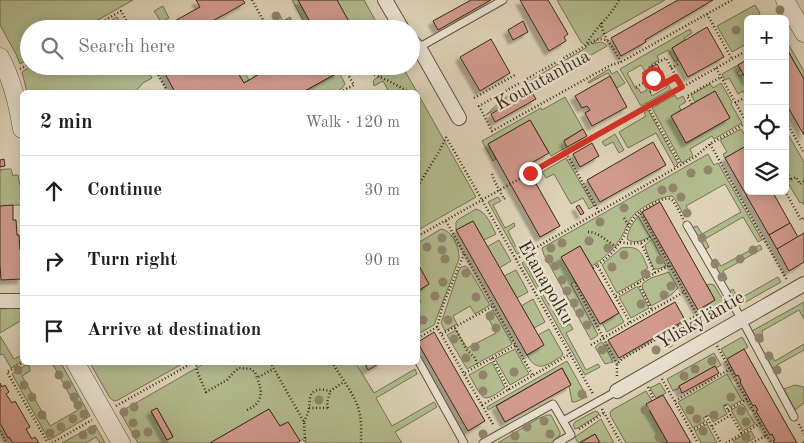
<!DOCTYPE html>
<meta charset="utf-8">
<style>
body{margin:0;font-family:"Old Standard TT",serif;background:#f2f2f2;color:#202124}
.controls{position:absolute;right:15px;top:15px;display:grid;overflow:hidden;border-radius:8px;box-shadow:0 2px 12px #0003}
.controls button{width:45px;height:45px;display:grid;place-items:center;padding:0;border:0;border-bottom:1px solid #e0e0e0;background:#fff;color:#202124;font:25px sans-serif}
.stop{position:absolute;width:15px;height:15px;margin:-11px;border:4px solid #d93025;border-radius:50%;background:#fff}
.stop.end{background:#d93025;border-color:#fff;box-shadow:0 1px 5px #0008}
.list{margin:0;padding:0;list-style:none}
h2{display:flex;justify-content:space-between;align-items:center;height:65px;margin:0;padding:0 20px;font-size:21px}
h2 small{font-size:16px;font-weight:400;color:#757577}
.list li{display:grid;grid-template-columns:32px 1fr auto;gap:15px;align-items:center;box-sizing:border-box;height:70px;padding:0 20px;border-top:1px solid #e0e0e0}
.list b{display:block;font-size:19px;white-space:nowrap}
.list em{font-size:16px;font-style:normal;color:#757577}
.icon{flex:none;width:28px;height:28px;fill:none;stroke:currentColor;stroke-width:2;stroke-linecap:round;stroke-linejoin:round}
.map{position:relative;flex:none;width:804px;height:443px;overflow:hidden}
.search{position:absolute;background:#fff;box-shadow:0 2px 12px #0003;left:20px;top:20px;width:400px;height:55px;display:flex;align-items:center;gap:12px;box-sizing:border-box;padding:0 18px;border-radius:28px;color:#757577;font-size:19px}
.panel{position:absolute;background:#fff;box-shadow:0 2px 12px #0003;left:20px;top:90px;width:400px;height:275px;border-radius:8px}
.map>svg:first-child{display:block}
.green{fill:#b2bc8f;stroke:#767352;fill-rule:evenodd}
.building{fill:#d29b8e;stroke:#3a2a16;filter:url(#shadow)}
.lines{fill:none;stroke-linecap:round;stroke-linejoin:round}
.service-casing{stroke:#63543f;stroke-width:9}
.minor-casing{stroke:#63543f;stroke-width:16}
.tertiary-casing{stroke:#63543f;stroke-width:19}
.path{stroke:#3a2a16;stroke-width:2.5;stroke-dasharray:1 2.5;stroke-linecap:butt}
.service{stroke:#eae3d2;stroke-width:7}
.minor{stroke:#eae3d2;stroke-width:14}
.tertiary{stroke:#eae3d2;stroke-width:18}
.tree{fill:#91866d}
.route{stroke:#d93025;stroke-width:6}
.labels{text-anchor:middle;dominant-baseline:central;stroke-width:4.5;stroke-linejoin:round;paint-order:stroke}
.street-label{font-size:19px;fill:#3a2a16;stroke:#eae3d2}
</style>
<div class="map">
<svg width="804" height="443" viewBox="0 0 804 443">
<defs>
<filter id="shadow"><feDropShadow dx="-4.5" dy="4.5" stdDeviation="1" flood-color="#0004"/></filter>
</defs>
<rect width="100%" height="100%" fill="#dfd4b9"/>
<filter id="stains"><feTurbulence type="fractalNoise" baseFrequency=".004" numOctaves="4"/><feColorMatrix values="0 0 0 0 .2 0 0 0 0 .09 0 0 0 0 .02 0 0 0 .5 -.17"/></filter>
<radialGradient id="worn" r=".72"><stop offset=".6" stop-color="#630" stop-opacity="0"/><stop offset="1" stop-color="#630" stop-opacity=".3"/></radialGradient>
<g class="green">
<path d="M0 0H133L82 29H29V59L20 64 16 54 0 25Z"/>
<path d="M292 0H298L314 29H308Z"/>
<path d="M337 0H364L380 29H353Z"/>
<path d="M557 0H665L606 33 592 44 600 42 604 43 607 46 486 115C512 88 555 67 587 47L581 42Z"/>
<path d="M755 5 760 13 757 19H748V43L732 52 717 26Z"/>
<path d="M163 6 169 18 161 22 154 11Z"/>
<path d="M278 12 283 21 290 17 295 29H284L282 26 279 27 273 15Z"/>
<path d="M117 17 124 29H97Z"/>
<path d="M690 29 692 33 684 38 685 40 672 48 678 60 675 62 668 50 657 56 659 60 652 64V65L649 68 657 85 649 90 652 96 667 87 666 85 668 84 671 89 641 106 620 69ZM641 65 645 71 642 73 647 82 644 84 647 90 641 93 638 88 636 89 627 73Z"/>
<path d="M787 42 804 71V79L785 46V43Z"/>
<path d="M738 65 741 70 737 73 739 76 743 74 748 82V89L746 90 748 94 745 95 743 91 738 94 729 78 725 80 722 74Z"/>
<path d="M31 66H145L152 78 143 83 135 92H27L22 72Z"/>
<path d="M234 66H241L249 80 244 83Z"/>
<path d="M397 66H402L417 92H389L383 81 374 86 373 81 375 79Z"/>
<path d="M609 69 612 74 617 71 625 83 617 88 608 73 589 83 588 82Z"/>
<path d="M339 72 345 84C339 97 316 93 303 92Z"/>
<path d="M721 83 732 102 731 104 742 123 714 139 712 136 690 149 693 156 682 163 652 108 675 95 677 99 683 96 686 102 679 106 681 110 671 116 687 143 730 118 715 91 695 102 691 95 710 84 713 88Z"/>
<path d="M418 94 476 197 418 230Z"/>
<path d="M565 97 583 129 564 140 567 147 551 156 530 120 488 144 496 159 493 161 482 141 541 108 542 110Z"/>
<path d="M648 110 678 164 675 167 656 133 628 148 619 132 646 116 644 113Z"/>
<path d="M741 129 748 140V145L725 158 723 154 727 152 720 140Z"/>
<path d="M785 129 804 162V205L802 202 800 203 788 183 785 184Z"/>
<path d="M615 134 624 150 619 153 613 142 605 146 602 142Z"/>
<path d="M708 154 714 165 718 163 762 240 758 242 743 217 705 239 709 247 704 250 692 228 697 226 702 234 741 212 725 184 686 206 691 214 685 217 676 201 672 196C661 196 637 209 631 218 628 222 626 228 624 232 616 247 606 257 592 266L580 246 562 257 575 281 571 284 598 335 591 340 544 255 542 248Z"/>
<path d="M566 158 594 206 589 209 583 198 571 204 554 174 546 178 542 172Z"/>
<path d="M6 169H11L13 176 14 175H18L22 195V205L0 206V170Z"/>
<path d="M498 197 501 201 493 205 505 228 514 223 515 226 508 231 516 247 527 242 530 247 517 254 488 202Z"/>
<path d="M476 209C487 212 491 225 496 234L484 240 473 221 456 230V222L459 219Z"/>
<path d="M638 216 650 237C643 240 634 245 627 239 628 230 633 223 638 216Z"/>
<path d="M441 229C452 230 460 248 459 259L434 325 418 334V304L421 302 418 296V291L429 284 418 264V243Z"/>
<path d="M652 239 666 266 658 269H654C652 265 645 249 645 245Z"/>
<path d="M499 240 511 261 499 268 487 247Z"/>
<path d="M760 245 762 249 723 271 727 279 723 282 711 261 716 259 721 266Z"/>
<path d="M621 248C641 245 641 253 648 268L641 272 643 278 617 293 602 265Z"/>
<path d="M535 256 537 260 527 266 538 286 547 282 548 285 540 290 550 306 558 302 561 306 553 311 563 328 570 324 573 329 566 333 586 370 598 364 600 367 585 375 522 263Z"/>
<path d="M465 266 468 268 490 305 475 314 470 306 453 316 457 324 445 331 441 323 459 270 461 267Z"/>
<path d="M516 270 528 292 517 298 504 276Z"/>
<path d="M669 272 678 288 671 295 651 306 642 287 643 283 651 278Z"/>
<path d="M778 277 781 282 737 307 729 292 733 289 739 299Z"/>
<path d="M710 284 714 285 726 305 723 315 712 321 703 320 698 310 715 300 707 285Z"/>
<path d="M636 287H638L649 308 631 318 619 297Z"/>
<path d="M533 299 545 322 534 328 521 306Z"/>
<path d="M804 302V319L799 310 762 331 763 341 758 343 752 331Z"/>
<path d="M22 308V320L0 333V309Z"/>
<path d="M493 310 512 343 511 345 467 369 447 335 456 330 467 348 496 333 486 314Z"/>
<path d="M619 313 624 322 607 332 602 323Z"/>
<path d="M549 329 563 354 562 356C547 365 537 374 527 355L543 345 538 335Z"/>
<path d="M0 336 14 359 22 355V361L11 368 3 354 0 355Z"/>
<path d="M742 337 748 347 727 359 721 349Z"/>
<path d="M601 342 604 344 613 362 605 364 595 347Z"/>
<path d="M804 344V350L777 365 781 372 776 374 765 355 769 352 775 361Z"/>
<path d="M515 349 529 374 510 385 495 359Z"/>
<path d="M714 353 721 365 716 368 715 366 679 386V388L673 391 667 379Z"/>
<path d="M567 361 587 397 575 402H572L569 386 571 384 562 368 488 410 487 407 492 404Z"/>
<path d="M207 362 361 363 357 365 374 393 415 369 417 374 376 398 392 426 434 402 437 407 395 432 402 443H306V440L305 438 300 441 288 422 280 426 269 409 210 443H138L120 412ZM157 408 173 436 167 440 151 412Z"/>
<path d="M492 362 505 388C500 391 492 398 486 398 479 397 473 380 469 375Z"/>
<path d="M52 363H61L90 416 49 440 12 374 26 365H29L30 371 22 376 50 426 78 410Z"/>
<path d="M90 363H184L118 400 114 401 110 398Z"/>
<path d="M727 374 742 400 730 407 728 404 723 406 727 414 713 422 709 415 703 418 705 421 693 428 678 402Z"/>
<path d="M660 383 666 393 656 398 650 388Z"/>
<path d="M795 385 804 387V403L795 410 784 389Z"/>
<path d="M646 391 652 401 646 405 668 443H626L611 417 610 413 612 410Z"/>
<path d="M743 404 755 424 743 431 731 410Z"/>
<path d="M595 411 598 412 599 414 597 416 578 428 575 429 573 425 575 422Z"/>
<path d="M547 415H551L560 432V435L551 443H498L537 419Z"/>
<path d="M601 419 614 443H600L595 434 578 443 575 437Z"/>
<path d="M707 424 717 443H701L695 431Z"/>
<path d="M95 425 105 443H100L96 437 86 443H62Z"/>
<path d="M751 431 755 438 746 443H735L733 441Z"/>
</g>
<g class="building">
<path d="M196 0H243L245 3 198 29H175L171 23 200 7Z"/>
<path d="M298 0H337L353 29H314Z"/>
<path d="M471 0H491L438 30 433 21Z"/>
<path d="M520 0H548L568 34 564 37 566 41 549 51Z"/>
<path d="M678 0H713L645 40 646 42 621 56 611 38Z"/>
<path d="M523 21 528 32 513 40 508 30Z"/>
<path d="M707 27 724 57 688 77 672 48Z"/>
<path d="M491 39 510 73 480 91 460 57Z"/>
<path d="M785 46 804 79V135L785 102Z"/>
<path d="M748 59V82L738 65Z"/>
<path d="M657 64 666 81 661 84 651 67Z"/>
<path d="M170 66H234L244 83 273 66H335L339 72 303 92H175L163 70Z"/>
<path d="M256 66H273L259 74Z"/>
<path d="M610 76 627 107 592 126 585 113 590 110 587 106 582 108 575 96Z"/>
<path d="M531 91 536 99 495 122 491 114Z"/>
<path d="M715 91 730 118 686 143 671 116Z"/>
<path d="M530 120 549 153 526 166 560 226 540 237 488 144Z"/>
<path d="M583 129 587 136 567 147 564 141Z"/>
<path d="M653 142 666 165 600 202 587 180Z"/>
<path d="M592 143 599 156 580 167 573 154Z"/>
<path d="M746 146 748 148V191H772L790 223 769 235 725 158Z"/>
<path d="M4 159 5 166 0 167V160Z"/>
<path d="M660 202 715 300 698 310 642 212Z"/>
<path d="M13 205V220H16L17 235H19L20 250H22V279L1 280 0 265V206Z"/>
<path d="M579 205 584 213 581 215 576 207Z"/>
<path d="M473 221 544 345 527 355 456 230Z"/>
<path d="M790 223 798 237 777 249 769 235Z"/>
<path d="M804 233V262L789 271 777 249Z"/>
<path d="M580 246 619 313 600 324 561 257Z"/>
<path d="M418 264 429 284 418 291Z"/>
<path d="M675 302 685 320 619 358 608 340Z"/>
<path d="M434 332 485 421 468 431 418 343V342Z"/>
<path d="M744 349 772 399 797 443H775L773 441 775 440 772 434 770 435 756 411 758 410 755 405 753 406 740 382 741 381 738 375 736 376 727 359Z"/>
<path d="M364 362H382L368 370Z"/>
<path d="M715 366 719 373 682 393 679 386Z"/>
<path d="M562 368 571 385 505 422 496 406Z"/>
<path d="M0 383 2 387 5 385 9 392 6 394 12 403 15 401 30 427 26 429 32 439 35 437 39 443H13L9 437 8 438 0 423Z"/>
<path d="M663 395 675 415 691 443H668L646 404Z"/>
<path d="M157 408 173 437 167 440 151 411Z"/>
<path d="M269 409 280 426 288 422 300 441 297 443H210Z"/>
<path d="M595 434 600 443H580Z"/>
</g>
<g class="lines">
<defs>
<g id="service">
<path d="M418 48 503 0"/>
<path d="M687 225 742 320 794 417"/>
<path d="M418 360 464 443"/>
<path d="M483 443 553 404 563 421 617 391"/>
<path d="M557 443 571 435 563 421"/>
</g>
<g id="minor">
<path d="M385 0 402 29"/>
<path d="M411 41 421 51 459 118"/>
<path d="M0 301H22"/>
<path d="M617 391 804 284"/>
</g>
<g id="tertiary">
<path d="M785 0 804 33"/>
<path d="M0 57C12 79 18 104 22 129"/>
<path d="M75 362 121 443"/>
</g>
</defs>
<use href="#service" class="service-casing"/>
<use href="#minor" class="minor-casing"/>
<use href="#tertiary" class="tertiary-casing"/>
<g class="path">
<path d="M252 0 268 29"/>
<path d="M707 14 732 59"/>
<path d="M601 23 603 31 607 40"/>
<path d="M90 29 121 11 131 29"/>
<path d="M587 43C596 27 611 16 619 0"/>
<path d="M621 62 613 48 607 40 599 39 592 42 479 106 492 131 611 65 621 62 732 0"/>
<path d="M153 66 168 92"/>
<path d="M671 68 680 63"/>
<path d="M716 68 748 125"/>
<path d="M20 69 29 64"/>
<path d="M368 72 389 81 409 92"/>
<path d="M651 79 656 88"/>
<path d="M636 87 653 78 648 68 666 58 682 87"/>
<path d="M340 92 354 85 343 66"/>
<path d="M650 92 676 77"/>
<path d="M418 94H421"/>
<path d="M474 98 515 75"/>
<path d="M735 103 748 96"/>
<path d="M692 104 687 96 721 77"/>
<path d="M648 107 681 165"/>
<path d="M785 120 804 153"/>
<path d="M446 137 593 394"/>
<path d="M710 144 787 280"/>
<path d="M566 153 599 212"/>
<path d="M785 169 791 180"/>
<path d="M492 174 494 180 504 199 506 197"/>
<path d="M785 183 796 177 800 184 804 181"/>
<path d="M418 186 440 150 446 137"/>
<path d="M785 191 801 220 804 218"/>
<path d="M624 218 629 226"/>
<path d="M683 219C680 213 677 206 673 201 666 193 647 208 640 212L704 327"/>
<path d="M446 221 533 376"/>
<path d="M588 232C598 232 607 241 616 247"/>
<path d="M418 236 748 50"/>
<path d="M620 242C633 245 644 244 653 235"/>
<path d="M516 259 695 157 710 144 746 123"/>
<path d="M593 268 597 265"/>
<path d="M655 273 670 265"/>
<path d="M576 283 575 284 617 364"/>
<path d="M638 283 652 310"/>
<path d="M616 296 655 273 641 243"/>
<path d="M630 322 597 265C606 260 615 250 620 242 628 232 629 220 640 212"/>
<path d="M678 326 685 338"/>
<path d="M437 327 443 305 464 254"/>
<path d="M455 328 466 349 475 358 478 366"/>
<path d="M442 334 493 306"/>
<path d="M418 338 437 327 482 405 570 354"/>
<path d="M591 345 684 292"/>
<path d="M717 346 771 443"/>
<path d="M492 358 509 390"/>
<path d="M24 362 7 372 48 443"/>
<path d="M196 362 197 371 206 392 227 380 235 371 239 368 250 369 255 372 257 378 273 369"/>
<path d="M270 362 304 422 305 438 304 443"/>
<path d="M332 362C341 378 355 394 359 411 362 421 361 433 361 443"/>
<path d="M465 373 516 345"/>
<path d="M617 376V364L622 359 697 315"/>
<path d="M662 379 698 443"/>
<path d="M648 387 654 400"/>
<path d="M675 401 730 369"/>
<path d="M482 405 494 426"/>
<path d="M725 405 742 434"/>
<path d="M116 406 194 362"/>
<path d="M309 408H328"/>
<path d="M328 408 327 403 330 392"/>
<path d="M602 409 621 443"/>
<path d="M247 410C263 403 263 392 257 378"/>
<path d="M728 410 747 399"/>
<path d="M706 416 721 443"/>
<path d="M304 422C306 417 309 412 309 407 310 404 309 401 310 398 312 388 322 389 330 391L344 382"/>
<path d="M799 424 804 434"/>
<path d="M712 426 731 415"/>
<path d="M579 429 604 413"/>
<path d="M0 431 7 443"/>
<path d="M691 431 709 421"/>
<path d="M52 443 92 420"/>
<path d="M726 443 761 423"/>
<path d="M752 443 767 435"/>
<path d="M803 443 804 442"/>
</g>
<use href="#service" class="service"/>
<use href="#minor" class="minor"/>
<use href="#tertiary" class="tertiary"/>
</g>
<g class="tree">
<circle cx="780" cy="10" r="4.5"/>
<circle cx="276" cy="16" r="4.5"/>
<circle cx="289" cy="23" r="4.5"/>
<circle cx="736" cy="30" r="4.5"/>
<circle cx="708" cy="170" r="4.5"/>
<circle cx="691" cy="173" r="4.5"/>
<circle cx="673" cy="188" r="4.5"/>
<circle cx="662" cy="190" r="4.5"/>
<circle cx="681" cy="197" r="4.5"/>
<circle cx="624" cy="208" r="4.5"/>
<circle cx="687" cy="213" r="4.5"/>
<circle cx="600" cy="222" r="4.5"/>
<circle cx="442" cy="238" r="4.5"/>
<circle cx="702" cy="238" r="4.5"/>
<circle cx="589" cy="241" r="4.5"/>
<circle cx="562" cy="243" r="4.5"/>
<circle cx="427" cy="247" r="4.5"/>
<circle cx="551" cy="248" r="4.5"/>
<circle cx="608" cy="248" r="4.5"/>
<circle cx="442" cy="250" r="4.5"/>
<circle cx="753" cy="250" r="4.5"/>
<circle cx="624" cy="255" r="4.5"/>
<circle cx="445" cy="259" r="4.5"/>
<circle cx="549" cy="259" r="4.5"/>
<circle cx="740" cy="259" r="4.5"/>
<circle cx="660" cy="260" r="4.5"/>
<circle cx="715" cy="264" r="4.5"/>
<circle cx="555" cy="266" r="4.5"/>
<circle cx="612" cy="267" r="4.5"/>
<circle cx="466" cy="273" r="4.5"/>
<circle cx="646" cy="274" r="4.5"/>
<circle cx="722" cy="277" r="4.5"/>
<circle cx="562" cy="280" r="4.5"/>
<circle cx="443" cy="282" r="4.5"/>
<circle cx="671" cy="286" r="4.5"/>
<circle cx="567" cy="291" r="4.5"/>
<circle cx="664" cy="295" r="4.5"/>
<circle cx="435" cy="296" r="4.5"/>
<circle cx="476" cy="297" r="4.5"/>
<circle cx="574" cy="303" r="4.5"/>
<circle cx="641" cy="304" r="4.5"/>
<circle cx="720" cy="309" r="4.5"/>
<circle cx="580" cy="313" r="4.5"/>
<circle cx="490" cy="316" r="4.5"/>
<circle cx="707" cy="317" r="4.5"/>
<circle cx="423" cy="320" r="4.5"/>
<circle cx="448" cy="320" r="4.5"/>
<circle cx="587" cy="325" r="4.5"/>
<circle cx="496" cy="328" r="4.5"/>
<circle cx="694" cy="328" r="4.5"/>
<circle cx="759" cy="338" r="4.5"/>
<circle cx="454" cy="339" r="4.5"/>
<circle cx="669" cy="343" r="4.5"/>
<circle cx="475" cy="347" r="4.5"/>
<circle cx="602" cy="350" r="4.5"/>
<circle cx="656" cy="350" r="4.5"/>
<circle cx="769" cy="356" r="4.5"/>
<circle cx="466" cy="358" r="4.5"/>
<circle cx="712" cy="361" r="4.5"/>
<circle cx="695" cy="369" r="4.5"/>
<circle cx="18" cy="370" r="4.5"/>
<circle cx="777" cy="370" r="4.5"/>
<circle cx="514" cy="372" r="4.5"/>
<circle cx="59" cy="375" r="4.5"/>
<circle cx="483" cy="375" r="4.5"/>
<circle cx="684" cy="376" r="4.5"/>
<circle cx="24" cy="385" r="4.5"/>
<circle cx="67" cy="385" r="4.5"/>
<circle cx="483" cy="391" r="4.5"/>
<circle cx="582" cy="394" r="4.5"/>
<circle cx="32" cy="397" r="4.5"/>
<circle cx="74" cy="397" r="4.5"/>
<circle cx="731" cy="397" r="4.5"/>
<circle cx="319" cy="400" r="4.5"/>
<circle cx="78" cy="405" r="4.5"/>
<circle cx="134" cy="407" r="4.5"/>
<circle cx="645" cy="410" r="4.5"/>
<circle cx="690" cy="410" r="4.5"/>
<circle cx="741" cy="411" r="4.5"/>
<circle cx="124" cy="412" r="4.5"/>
<circle cx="84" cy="414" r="4.5"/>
<circle cx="42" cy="415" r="4.5"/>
<circle cx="714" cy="415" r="4.5"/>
<circle cx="73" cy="419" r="4.5"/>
<circle cx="697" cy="419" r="4.5"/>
<circle cx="544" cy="421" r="4.5"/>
<circle cx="746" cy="422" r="4.5"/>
<circle cx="133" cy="423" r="4.5"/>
<circle cx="61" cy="427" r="4.5"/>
<circle cx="527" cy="427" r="4.5"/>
<circle cx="92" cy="430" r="4.5"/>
<circle cx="703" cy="431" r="4.5"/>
<circle cx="148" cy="432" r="4.5"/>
<circle cx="50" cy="433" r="4.5"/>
<circle cx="136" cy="434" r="4.5"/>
<circle cx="483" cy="434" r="4.5"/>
<circle cx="550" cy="434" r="4.5"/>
<circle cx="83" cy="435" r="4.5"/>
<circle cx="515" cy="436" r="4.5"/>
<circle cx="659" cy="437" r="4.5"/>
<circle cx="746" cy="437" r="4.5"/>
</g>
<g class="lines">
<path class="route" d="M530 173 682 87 676 77 656 88 651 79 653 78"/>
</g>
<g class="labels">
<g class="street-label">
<text transform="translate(543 81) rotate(-29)">Koulutanhua</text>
<text transform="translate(545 283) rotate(60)">Etanapolku</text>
<text transform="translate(701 321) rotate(-30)">Yliskyläntie</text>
</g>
</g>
<rect width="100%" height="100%" filter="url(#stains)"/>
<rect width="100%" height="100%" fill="url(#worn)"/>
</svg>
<div class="controls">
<button>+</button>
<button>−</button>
<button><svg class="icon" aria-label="locate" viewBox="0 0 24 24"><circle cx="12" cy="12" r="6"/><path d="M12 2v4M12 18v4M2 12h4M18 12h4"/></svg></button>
<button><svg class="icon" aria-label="layers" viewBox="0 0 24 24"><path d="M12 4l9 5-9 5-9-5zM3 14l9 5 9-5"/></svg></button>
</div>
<div class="stop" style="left:653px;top:78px"></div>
<div class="stop end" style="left:530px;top:173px"></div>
<div class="search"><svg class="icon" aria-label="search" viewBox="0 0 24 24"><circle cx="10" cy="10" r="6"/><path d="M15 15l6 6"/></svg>Search here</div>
<section class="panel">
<h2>2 min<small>Walk · 120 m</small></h2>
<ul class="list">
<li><svg class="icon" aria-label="ahead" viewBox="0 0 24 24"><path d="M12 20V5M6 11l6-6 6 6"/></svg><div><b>Continue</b></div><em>30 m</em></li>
<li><svg class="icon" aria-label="right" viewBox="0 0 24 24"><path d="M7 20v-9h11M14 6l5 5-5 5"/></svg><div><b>Turn right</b></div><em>90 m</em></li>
<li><svg class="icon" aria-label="arrive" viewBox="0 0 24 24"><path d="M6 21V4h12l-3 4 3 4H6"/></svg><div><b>Arrive at destination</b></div></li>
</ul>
</section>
</div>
